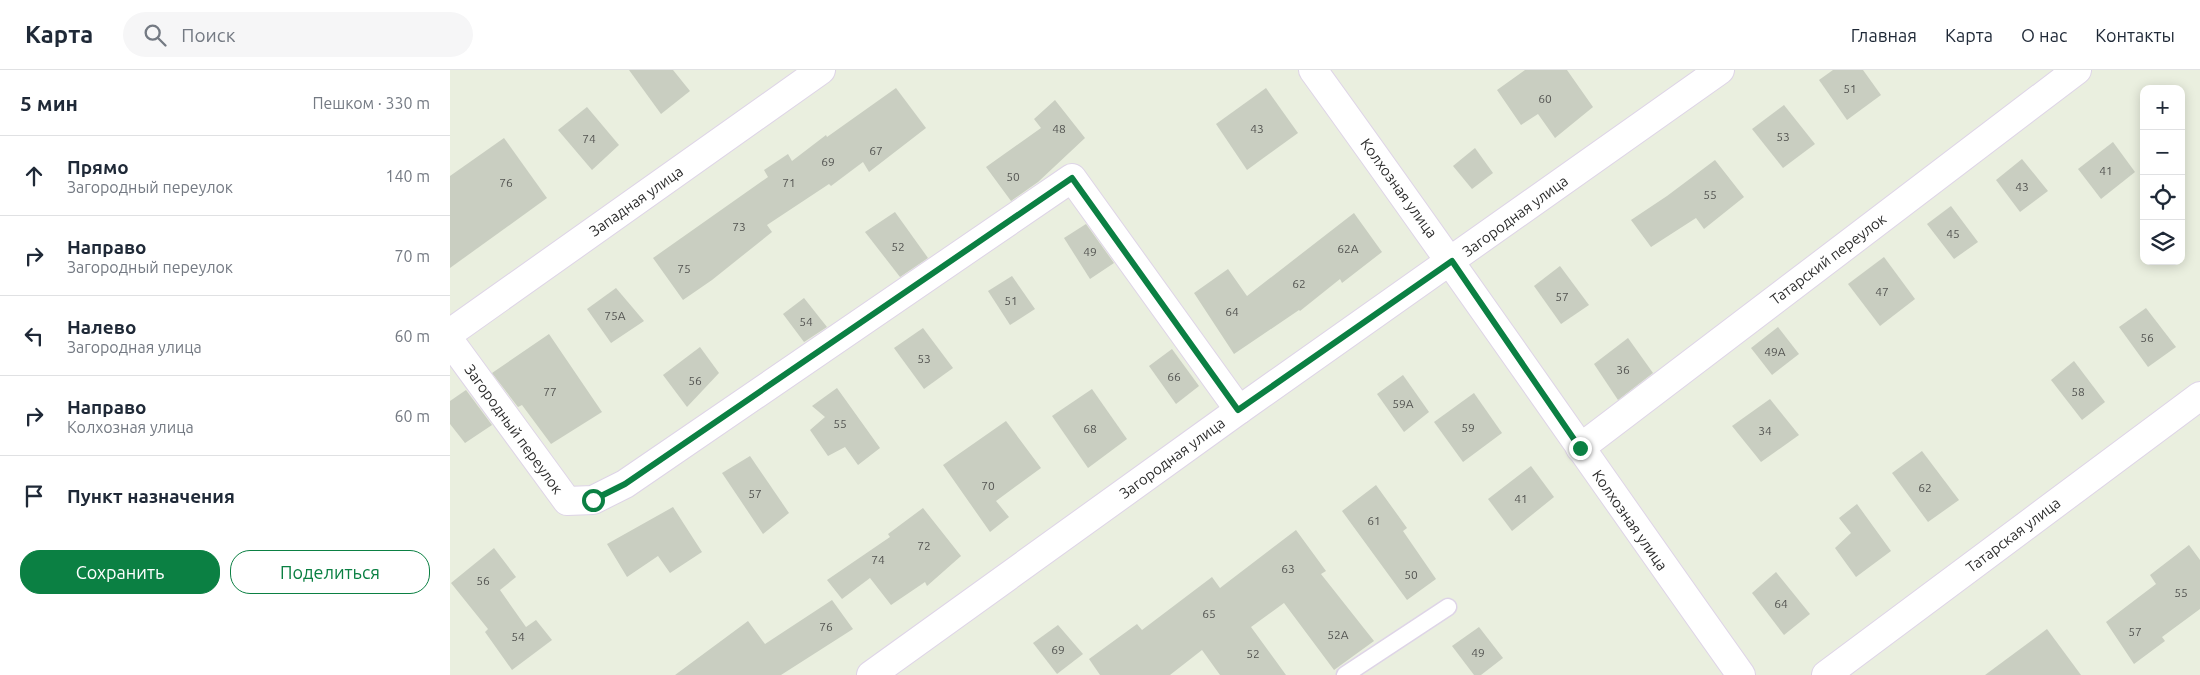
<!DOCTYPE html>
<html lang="ru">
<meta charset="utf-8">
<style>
body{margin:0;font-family:Ubuntu,sans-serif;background:#f6f6f7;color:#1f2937}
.controls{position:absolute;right:15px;top:15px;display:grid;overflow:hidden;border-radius:10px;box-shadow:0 2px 12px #0003}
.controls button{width:45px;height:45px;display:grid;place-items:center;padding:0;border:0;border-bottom:1px solid #e0e1e3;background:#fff;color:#1f2937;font:25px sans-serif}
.stop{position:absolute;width:15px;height:15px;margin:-11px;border:4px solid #0b8043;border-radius:50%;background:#fff}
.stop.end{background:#0b8043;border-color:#fff;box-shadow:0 1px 5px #0008}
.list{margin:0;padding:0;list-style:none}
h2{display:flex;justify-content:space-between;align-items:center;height:65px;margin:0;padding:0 20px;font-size:21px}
h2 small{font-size:16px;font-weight:400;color:#747a83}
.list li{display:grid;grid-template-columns:32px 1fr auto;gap:15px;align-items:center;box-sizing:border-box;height:80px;padding:0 20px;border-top:1px solid #e0e1e3}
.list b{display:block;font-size:19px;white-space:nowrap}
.list p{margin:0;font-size:16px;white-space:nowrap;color:#747a83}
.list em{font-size:16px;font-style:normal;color:#747a83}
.actions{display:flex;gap:10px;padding:15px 20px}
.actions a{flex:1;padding:11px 0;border:1px solid #0b8043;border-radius:20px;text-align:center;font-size:18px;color:#0b8043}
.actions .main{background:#0b8043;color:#fff}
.icon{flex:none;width:28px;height:28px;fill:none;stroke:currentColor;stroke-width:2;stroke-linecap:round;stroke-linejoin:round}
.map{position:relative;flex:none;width:1750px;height:605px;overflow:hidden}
header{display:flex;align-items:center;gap:30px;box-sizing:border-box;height:70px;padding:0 25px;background:#fff;border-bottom:1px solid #e0e1e3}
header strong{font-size:24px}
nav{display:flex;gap:28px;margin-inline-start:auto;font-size:18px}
.search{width:350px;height:45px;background:#f6f6f7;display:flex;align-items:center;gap:12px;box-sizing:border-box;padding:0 18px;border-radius:28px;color:#747a83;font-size:19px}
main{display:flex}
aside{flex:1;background:#fff}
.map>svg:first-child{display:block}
.building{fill:#c9cec1}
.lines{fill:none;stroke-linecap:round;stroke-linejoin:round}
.service-casing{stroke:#ded4e7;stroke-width:19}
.minor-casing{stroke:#ded4e7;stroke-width:30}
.service{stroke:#fff;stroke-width:16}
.minor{stroke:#fff;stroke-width:28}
.route{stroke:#0b8043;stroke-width:6}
.labels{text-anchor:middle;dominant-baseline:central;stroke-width:4;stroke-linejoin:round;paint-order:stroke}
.number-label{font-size:12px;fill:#545552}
.street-label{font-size:15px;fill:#2d2d2d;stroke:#fff}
</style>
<header>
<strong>Карта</strong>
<div class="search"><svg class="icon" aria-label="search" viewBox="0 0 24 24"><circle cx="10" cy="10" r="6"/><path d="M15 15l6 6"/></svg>Поиск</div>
<nav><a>Главная</a><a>Карта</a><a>О нас</a><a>Контакты</a></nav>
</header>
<main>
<aside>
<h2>5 мин<small>Пешком · 330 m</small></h2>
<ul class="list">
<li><svg class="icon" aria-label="ahead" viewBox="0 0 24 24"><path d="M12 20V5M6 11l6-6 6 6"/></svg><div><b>Прямо</b><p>Загородный переулок</p></div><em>140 m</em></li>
<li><svg class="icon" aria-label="right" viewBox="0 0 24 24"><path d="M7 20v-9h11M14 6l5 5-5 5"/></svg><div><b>Направо</b><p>Загородный переулок</p></div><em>70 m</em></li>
<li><svg class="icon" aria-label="left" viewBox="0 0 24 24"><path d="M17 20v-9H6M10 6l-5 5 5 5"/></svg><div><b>Налево</b><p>Загородная улица</p></div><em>60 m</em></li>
<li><svg class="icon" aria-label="right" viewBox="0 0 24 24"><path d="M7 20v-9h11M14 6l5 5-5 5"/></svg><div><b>Направо</b><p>Колхозная улица</p></div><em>60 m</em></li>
<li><svg class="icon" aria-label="arrive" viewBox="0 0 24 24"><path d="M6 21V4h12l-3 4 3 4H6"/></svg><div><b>Пункт назначения</b></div></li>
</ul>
<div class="actions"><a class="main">Сохранить</a><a>Поделиться</a></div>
</aside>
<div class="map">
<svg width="1750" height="605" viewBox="0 0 1750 605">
<rect width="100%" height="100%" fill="#eaefdf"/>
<g class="building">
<path d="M179 0H223L240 21 211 44Z"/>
<path d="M1075 0H1117L1143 37 1105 68 1088 44 1071 55 1047 20Z"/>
<path d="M1383 0H1413L1431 25 1397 50 1369 10Z"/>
<path d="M446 18 476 58 419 102 413 92 381 116 379 114 317 155 322 162 262 210 233 230 203 188 318 107 314 100 338 84 342 91 376 65 377 67Z"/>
<path d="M816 18 848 63 797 100 766 54Z"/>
<path d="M605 30 635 68 588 112 561 131 536 97 591 58 584 49Z"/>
<path d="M1334 35 1365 74 1333 98 1302 59Z"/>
<path d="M137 37 169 75 142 100 108 60Z"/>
<path d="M54 68 97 128 0 198V106Z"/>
<path d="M1663 72 1685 102 1651 129 1628 99Z"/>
<path d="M1025 78 1043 103 1022 119 1003 96Z"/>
<path d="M1572 89 1598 121 1570 142 1546 110Z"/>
<path d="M1265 90 1294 127 1254 159 1246 148 1201 177 1181 150 1217 126Z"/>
<path d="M1501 136 1528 172 1504 189 1477 154Z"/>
<path d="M445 142 478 188 450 207 415 162Z"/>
<path d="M904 143 932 182 892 213 890 209 850 241 849 240 784 284 744 223 778 199 797 226Z"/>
<path d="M636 154 664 193 640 209 614 168Z"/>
<path d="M1434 187 1465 229 1430 256 1398 214Z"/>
<path d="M1110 196 1139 235 1111 254 1084 216Z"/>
<path d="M562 206 585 239 560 255 538 221Z"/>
<path d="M166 218 194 251 161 273 137 239Z"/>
<path d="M354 228 377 257 354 272 333 244Z"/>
<path d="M1696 238 1726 277 1698 297 1669 257Z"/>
<path d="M1328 257 1349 284 1322 305 1301 278Z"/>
<path d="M473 258 503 298 474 319 444 278Z"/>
<path d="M99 264 152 342 101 374 72 335 68 337 42 303Z"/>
<path d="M1178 268 1203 303 1168 330 1144 294Z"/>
<path d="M250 277 269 303 237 337 213 305Z"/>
<path d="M722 279 749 316 726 334 699 296Z"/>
<path d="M1624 291 1655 332 1632 350 1601 310Z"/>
<path d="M953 305 979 342 954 362 927 324Z"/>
<path d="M387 318 430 378 408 395 395 377 378 386 360 360 375 347 362 336Z"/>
<path d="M642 319 677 369 638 398 602 346Z"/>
<path d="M16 320 42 355 15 373 0 354V331Z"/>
<path d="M1024 323 1052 363 1013 392 984 352Z"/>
<path d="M1320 329 1349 365 1311 392 1282 356Z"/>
<path d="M556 351 591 398 546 431 559 447 540 462 493 395Z"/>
<path d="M1472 381 1509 430 1478 452 1442 403Z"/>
<path d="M300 386 339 443 313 464 272 403Z"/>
<path d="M1081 396 1104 427 1062 461 1038 429Z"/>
<path d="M926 415 957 458 953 461 986 509 957 530 892 441Z"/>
<path d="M1407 434 1441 481 1406 507 1385 478 1401 463 1389 448Z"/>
<path d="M223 437 252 482 220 503 208 486 177 507 157 474Z"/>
<path d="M473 438 511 486 477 516 475 512 441 535 420 508 392 529 377 510 440 467 438 464Z"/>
<path d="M846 460 876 501 871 504 924 571 884 600 834 533 801 557 836 605H770L752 580 720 605H650L639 589 687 554 692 560 762 507 770 518Z"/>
<path d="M1739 475 1750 490V539L1712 567 1715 571 1684 594 1656 552 1706 514 1700 505Z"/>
<path d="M44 478 66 507 50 520 76 557 86 550 102 570 62 600 35 562 38 559 1 513Z"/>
<path d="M1326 502 1360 544 1334 565 1302 523Z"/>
<path d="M382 530 403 559 331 605H225L298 551 315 574Z"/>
<path d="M608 555 633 584 607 604 583 573Z"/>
<path d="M1029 557 1053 588 1031 605H1024L1002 576Z"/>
<path d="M1597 559 1631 605H1535Z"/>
</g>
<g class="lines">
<defs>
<path id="service" d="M895 605 998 537"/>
<g id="minor">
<path d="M863 0C1008 200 1148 404 1291 605"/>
<path d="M0 263 371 0"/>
<path d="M0 271 117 431 143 430 175 414 622 108 789 340"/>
<path d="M1130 378 1627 0"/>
<path d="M421 605 789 340 1270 0"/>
<path d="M1376 605 1750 326"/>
</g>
</defs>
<use href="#service" class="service-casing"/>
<use href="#minor" class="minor-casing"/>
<use href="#service" class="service"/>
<use href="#minor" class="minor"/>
</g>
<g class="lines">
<path class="route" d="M143 430 175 414 622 108 788 340 1002 191 1130 378"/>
</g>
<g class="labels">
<g class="number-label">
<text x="1400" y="18">51</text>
<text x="1095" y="28">60</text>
<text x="609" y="58">48</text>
<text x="807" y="58">43</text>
<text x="1333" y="66">53</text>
<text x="139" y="68">74</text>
<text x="426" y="80">67</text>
<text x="378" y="91">69</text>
<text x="1656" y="100">41</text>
<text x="563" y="106">50</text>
<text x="56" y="112">76</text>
<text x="339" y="112">71</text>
<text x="1572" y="116">43</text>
<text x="1260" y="124">55</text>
<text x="289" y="156">73</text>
<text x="1503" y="163">45</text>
<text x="448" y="176">52</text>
<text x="898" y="178">62А</text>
<text x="640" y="181">49</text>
<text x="234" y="198">75</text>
<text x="849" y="213">62</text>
<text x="1432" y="221">47</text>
<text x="1112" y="226">57</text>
<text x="561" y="230">51</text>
<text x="782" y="241">64</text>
<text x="165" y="245">75А</text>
<text x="356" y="251">54</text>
<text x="1697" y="267">56</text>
<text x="1325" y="281">49А</text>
<text x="474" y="288">53</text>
<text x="1173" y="299">36</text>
<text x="724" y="306">66</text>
<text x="245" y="310">56</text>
<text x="100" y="321">77</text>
<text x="1628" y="321">58</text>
<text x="953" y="333">59А</text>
<text x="390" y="353">55</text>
<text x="1018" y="357">59</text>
<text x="640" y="358">68</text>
<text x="1315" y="360">34</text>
<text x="538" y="415">70</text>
<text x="1475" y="417">62</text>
<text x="305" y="423">57</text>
<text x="1071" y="428">41</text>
<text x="924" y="450">61</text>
<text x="474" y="475">72</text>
<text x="428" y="489">74</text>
<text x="838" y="498">63</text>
<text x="961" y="504">50</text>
<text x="33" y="510">56</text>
<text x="1731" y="522">55</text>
<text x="1331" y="533">64</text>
<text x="759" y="543">65</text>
<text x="376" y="556">76</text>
<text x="1685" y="561">57</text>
<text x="888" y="564">52А</text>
<text x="68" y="566">54</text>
<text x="608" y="579">69</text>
<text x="1028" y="582">49</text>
<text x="803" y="583">52</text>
</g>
<g class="street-label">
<text transform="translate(949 118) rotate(54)">Колхозная улица</text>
<text transform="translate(186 131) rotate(-35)">Западная улица</text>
<text transform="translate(1065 146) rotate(-36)">Загородная улица</text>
<text transform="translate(1378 189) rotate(-37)">Татарский переулок</text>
<text transform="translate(64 359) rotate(54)">Загородный переулок</text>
<text transform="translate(722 388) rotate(-36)">Загородная улица</text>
<text transform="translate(1180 450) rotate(55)">Колхозная улица</text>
<text transform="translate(1563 465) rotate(-37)">Татарская улица</text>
</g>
</g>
</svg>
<div class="controls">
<button>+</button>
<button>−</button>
<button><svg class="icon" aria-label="locate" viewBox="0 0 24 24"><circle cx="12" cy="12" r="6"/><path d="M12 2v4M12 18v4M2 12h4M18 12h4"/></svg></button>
<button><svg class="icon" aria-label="layers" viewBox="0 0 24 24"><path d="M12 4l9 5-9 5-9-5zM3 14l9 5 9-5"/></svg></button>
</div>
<div class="stop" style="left:143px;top:430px"></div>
<div class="stop end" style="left:1130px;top:378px"></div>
</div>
</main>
